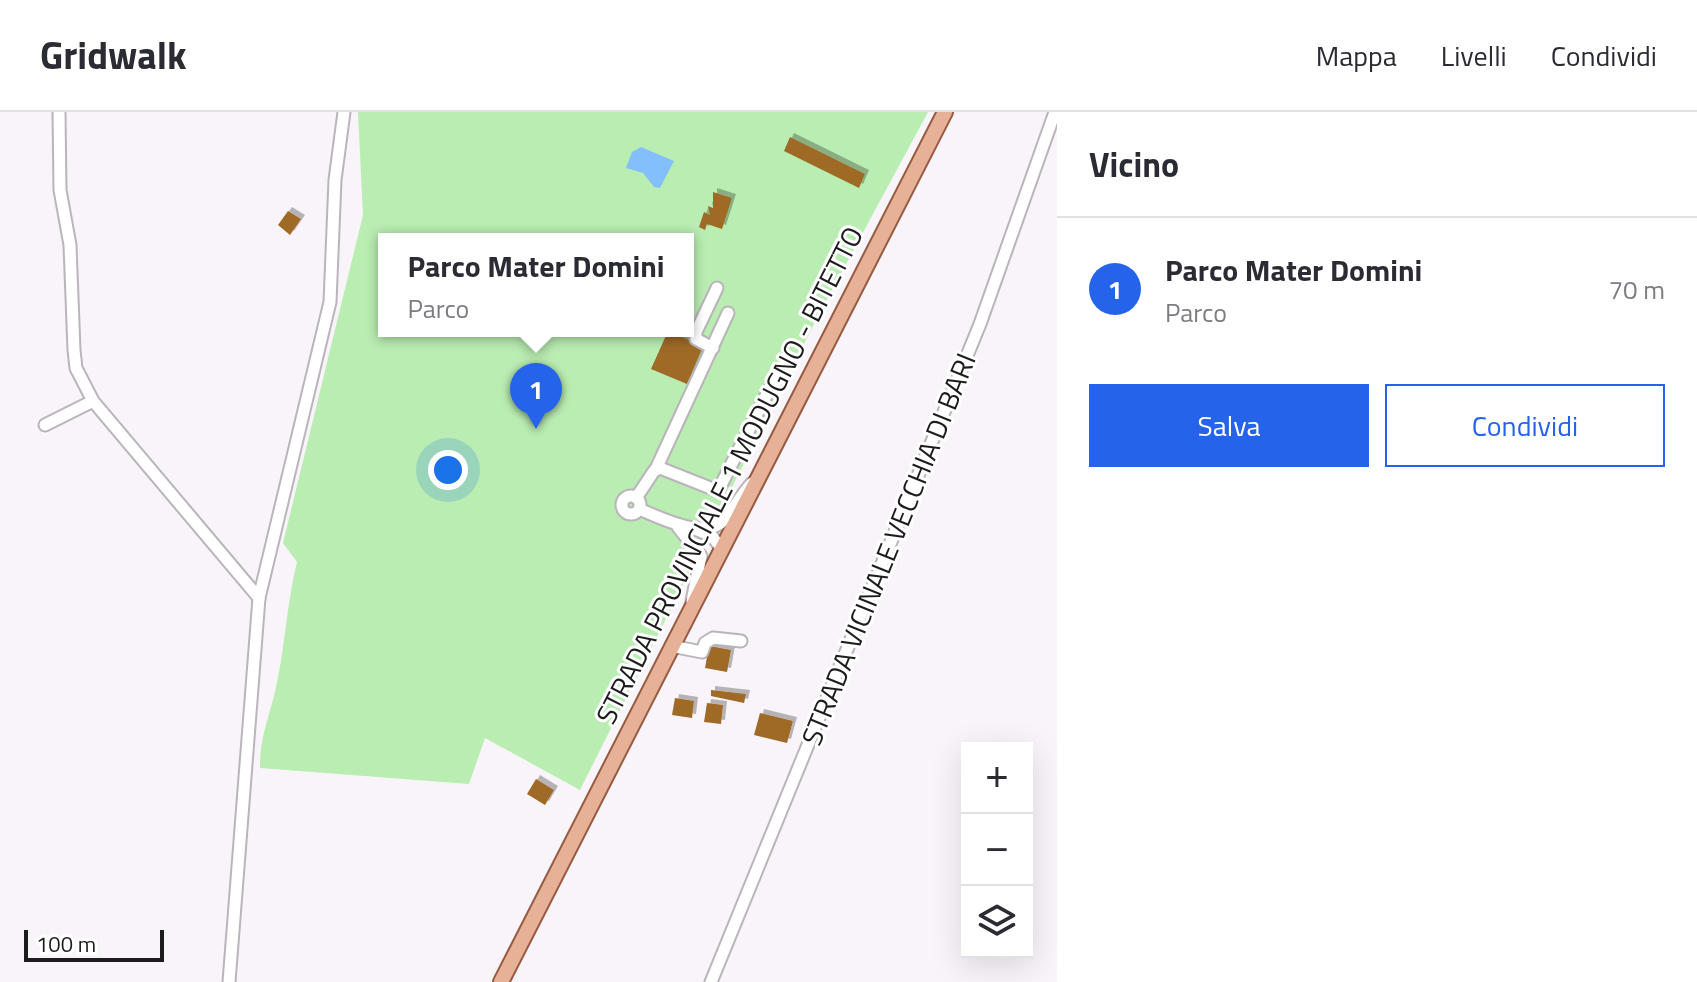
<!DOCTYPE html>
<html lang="it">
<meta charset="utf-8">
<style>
body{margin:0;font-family:"Titillium Web",sans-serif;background:#f7f7f7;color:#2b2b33}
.controls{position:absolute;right:24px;bottom:24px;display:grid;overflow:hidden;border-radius:0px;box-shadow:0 8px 32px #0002}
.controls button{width:72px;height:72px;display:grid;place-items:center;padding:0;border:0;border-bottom:2px solid #e1e1e2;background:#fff;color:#2b2b33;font:40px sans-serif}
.scale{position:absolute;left:24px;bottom:20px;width:140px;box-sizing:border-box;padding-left:8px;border:4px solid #1d1b1d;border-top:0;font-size:22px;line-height:28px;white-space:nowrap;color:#1d1b1d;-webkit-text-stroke:6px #fff;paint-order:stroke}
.you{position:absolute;left:448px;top:358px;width:28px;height:28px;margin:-20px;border:6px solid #fff;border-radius:50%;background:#1a73e8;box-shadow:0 0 0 12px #1a73e833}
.badge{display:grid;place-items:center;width:52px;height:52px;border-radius:50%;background:#2563eb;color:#fff;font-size:26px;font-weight:700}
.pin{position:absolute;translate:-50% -66px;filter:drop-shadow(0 2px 4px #0008)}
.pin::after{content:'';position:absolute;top:42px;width:28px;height:24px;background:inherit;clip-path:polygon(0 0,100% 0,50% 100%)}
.popup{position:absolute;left:378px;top:121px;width:316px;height:104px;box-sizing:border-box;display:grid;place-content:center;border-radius:0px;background:#fff;filter:drop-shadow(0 2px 6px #0005);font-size:26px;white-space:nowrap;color:#7c7c81}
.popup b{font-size:30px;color:#2b2b33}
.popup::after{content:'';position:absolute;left:50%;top:100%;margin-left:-16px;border:16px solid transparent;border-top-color:#fff}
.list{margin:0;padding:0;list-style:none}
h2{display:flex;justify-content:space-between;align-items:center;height:104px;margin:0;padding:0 32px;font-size:34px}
h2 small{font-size:26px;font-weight:400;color:#7c7c81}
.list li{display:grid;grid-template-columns:52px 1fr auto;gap:24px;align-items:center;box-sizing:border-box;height:144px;padding:0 32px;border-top:2px solid #e1e1e2}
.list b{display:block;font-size:30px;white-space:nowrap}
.list p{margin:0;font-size:26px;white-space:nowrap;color:#7c7c81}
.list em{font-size:26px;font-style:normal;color:#7c7c81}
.actions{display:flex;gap:16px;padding:24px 32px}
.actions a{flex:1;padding:18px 0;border:2px solid #2563eb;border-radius:0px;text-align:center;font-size:28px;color:#2563eb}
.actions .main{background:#2563eb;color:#fff}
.icon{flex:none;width:44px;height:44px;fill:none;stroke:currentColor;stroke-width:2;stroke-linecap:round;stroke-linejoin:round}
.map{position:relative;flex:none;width:1057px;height:870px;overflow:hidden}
header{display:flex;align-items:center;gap:48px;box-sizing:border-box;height:112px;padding:0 40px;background:#fff;border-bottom:2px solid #e1e1e2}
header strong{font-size:38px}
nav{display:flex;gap:44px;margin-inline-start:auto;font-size:28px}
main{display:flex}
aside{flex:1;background:#fff}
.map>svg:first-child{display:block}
.green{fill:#b9edb1;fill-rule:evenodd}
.water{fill:#83c0fb}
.building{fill:#9e6a26;filter:url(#shadow)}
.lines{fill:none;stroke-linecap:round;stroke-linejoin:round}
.minor-casing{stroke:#b9b5ba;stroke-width:15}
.major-casing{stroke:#965b41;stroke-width:18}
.minor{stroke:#fff;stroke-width:11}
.major{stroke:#e7b198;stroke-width:14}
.labels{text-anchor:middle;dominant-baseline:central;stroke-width:6;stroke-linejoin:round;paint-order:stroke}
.street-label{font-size:28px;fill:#1d1b1d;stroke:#fff}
</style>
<header>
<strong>Gridwalk</strong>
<nav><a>Mappa</a><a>Livelli</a><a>Condividi</a></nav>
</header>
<main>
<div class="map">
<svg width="1057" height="870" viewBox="0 0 1057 870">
<defs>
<filter id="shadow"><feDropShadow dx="4" dy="-4" stdDeviation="0" flood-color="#0004"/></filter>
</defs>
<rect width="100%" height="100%" fill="#f8f4f9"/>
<path class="green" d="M358 0H928L818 204 580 678 485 626 469 672 260 656C260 627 267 611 274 584 285 540 286 494 297 450L283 431 363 103ZM384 127H688V219H384Z"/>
<path class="water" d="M641 35 674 49 660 76 654 75 643 61 626 56 632 40Z"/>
<g class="building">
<path d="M790 25 865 62 859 76 784 39Z"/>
<path d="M713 80 732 86 722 117 707 112 705 118 699 115 704 100 710 103 708 94 713 96Z"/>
<path d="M288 99 301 107 290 123 278 113Z"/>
<path d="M668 219 703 234 687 272 651 257Z"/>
<path d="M709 534 731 538 727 560 705 556Z"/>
<path d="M711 578 746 582 744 591 711 584Z"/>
<path d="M675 586 694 589 692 606 672 603Z"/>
<path d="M707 591 723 593 721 612 704 610Z"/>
<path d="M760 601 793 609 787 631 754 623Z"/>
<path d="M536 667 554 678 545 693 527 682Z"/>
</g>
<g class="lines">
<defs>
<g id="minor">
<path d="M59 0 60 78 70 133 74 238 76 256 93 289 259 486"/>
<path d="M713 236 696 227V220L717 176"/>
<path d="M45 313 93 289"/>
<path d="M656 357 728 201"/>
<circle cx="631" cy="393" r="9"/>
<path d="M636 386 654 359 660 356 718 379 777 262"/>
<path d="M639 397C659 405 706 430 725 407 735 395 741 383 752 371"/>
<path d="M678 415 701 444 692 489"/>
<path d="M697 418 712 424 721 436"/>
<path d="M671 534 702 540 705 531 713 526 741 529"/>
<path d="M229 870 259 486 330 190 335 68 344 0"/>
<path d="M711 870 980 212 1055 0"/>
</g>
<path id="major" d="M501 870 945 0"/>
</defs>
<use href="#minor" class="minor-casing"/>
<use href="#major" class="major-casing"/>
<use href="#minor" class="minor"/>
<use href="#major" class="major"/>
</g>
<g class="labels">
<g class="street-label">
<text transform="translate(729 363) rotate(-63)">STRADA PROVINCIALE 1 MODUGNO - BITETTO</text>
<text transform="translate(888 437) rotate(-68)">STRADA VICINALE VECCHIA DI BARI</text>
</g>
</g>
</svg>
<div class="controls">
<button>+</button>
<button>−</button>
<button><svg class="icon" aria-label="layers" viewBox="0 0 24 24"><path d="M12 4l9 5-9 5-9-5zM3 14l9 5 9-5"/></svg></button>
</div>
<div class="scale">100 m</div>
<div class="you"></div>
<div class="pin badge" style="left:536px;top:317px">1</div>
<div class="popup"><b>Parco Mater Domini</b>Parco</div>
</div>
<aside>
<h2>Vicino<small></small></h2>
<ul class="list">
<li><span class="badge">1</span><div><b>Parco Mater Domini</b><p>Parco</p></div><em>70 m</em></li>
</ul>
<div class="actions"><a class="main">Salva</a><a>Condividi</a></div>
</aside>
</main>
